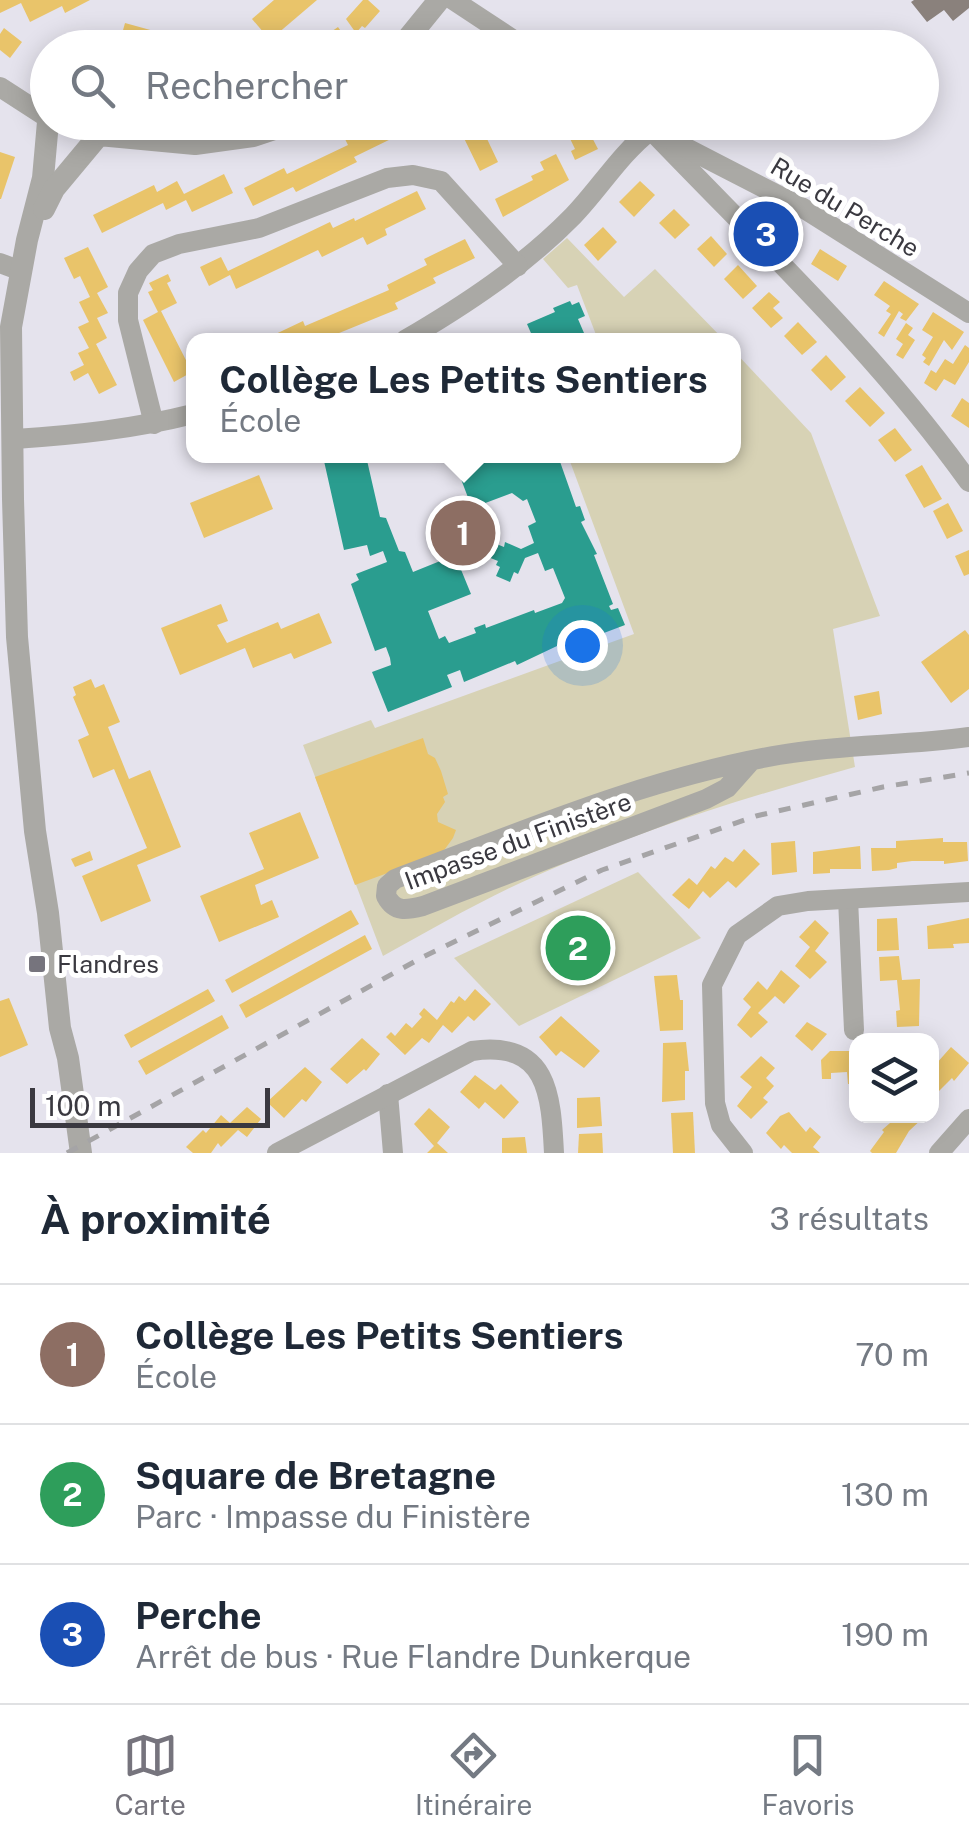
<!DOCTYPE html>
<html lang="fr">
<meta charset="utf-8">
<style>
body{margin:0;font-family:"Public Sans",sans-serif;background:#f6f6f7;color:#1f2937}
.controls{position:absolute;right:30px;bottom:30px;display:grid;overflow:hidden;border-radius:20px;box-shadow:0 5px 25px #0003}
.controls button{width:90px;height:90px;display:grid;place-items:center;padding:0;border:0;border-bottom:2px solid #e0e1e3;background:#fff;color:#1f2937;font:50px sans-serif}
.scale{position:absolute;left:30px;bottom:25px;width:240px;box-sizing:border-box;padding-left:10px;border:5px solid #3a3940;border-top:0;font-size:28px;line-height:35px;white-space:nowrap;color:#3a3940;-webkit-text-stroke:8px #fff;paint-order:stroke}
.you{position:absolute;left:582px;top:645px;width:35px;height:35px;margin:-25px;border:8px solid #fff;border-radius:50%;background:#1a73e8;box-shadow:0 0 0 15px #1a73e833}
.badge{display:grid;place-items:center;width:65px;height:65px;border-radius:50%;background:#76747d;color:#fff;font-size:32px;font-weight:700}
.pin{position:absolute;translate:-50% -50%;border:5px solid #fff;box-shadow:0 2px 10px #0006}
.popup{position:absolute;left:186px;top:333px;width:555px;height:130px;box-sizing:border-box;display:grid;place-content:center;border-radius:20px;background:#fff;filter:drop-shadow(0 2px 8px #0005);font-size:32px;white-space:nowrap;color:#747a83}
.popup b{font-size:38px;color:#1f2937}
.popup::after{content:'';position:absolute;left:50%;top:100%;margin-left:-20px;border:20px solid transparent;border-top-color:#fff}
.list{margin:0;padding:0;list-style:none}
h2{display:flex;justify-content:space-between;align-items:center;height:130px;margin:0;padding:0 40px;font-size:42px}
h2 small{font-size:32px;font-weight:400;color:#747a83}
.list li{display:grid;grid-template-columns:65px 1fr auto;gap:30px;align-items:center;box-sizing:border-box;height:140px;padding:0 40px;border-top:2px solid #e0e1e3}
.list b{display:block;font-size:38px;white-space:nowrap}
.list p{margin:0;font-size:32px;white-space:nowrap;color:#747a83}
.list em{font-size:32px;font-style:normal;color:#747a83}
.icon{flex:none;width:55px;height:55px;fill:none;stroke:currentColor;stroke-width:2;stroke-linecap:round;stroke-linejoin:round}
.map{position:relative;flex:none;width:969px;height:1153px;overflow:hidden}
.search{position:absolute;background:#fff;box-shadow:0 5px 25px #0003;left:30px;right:30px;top:30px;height:110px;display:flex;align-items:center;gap:25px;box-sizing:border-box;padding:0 35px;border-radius:55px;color:#747a83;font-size:38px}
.sheet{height:550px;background:#fff}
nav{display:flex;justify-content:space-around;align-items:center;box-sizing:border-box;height:140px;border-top:2px solid #e0e1e3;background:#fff;font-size:28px;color:#747a83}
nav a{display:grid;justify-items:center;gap:5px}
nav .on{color:#76747d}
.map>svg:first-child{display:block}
.green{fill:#d7d2b5}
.homes{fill:#e9c46a}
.schools{fill:#2a9d8f}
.industry{fill:#8a817c}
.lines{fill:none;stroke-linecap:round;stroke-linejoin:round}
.minor{stroke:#aaa9a5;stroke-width:20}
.tertiary{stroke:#aaa9a5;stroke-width:22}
.rail{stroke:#a5a4a6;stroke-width:5;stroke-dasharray:12 12;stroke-linecap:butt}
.poi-dot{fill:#76747d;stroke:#fff;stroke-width:4}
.labels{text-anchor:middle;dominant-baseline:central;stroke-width:10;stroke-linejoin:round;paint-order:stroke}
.street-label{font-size:25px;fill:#3a3940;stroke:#fff}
.poi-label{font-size:25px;fill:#3a3940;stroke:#fff;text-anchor:start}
</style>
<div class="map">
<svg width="969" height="1153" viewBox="0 0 969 1153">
<rect width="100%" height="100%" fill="#e5e3ed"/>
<g class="green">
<path d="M567 238 624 297 655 269 724 340H598L577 285 568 288 543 259Z"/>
<path d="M733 350 811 433 880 616 833 629 855 767C747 797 641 830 538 875 485 898 434 928 383 956L303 745 371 720 375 728 634 634 568 456H733Z"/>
<path d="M638 872 701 938 519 1026 454 958Z"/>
</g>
<g class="homes">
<path d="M0 0H90L65 13 62 6 30 22 21 3 0 13Z"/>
<path d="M274 0H317L270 40 252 19Z"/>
<path d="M363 0H368L380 11 365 28 362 26 356 33 346 19Z"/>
<path d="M125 23 154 31 149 48H118Z"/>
<path d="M338 27 349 43 343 48H314L312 45Z"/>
<path d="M4 28 22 42 10 58 0 50V34Z"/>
<path d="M459 30 468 48H437L435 44 441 38Z"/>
<path d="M379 122H406L391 130 395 137 354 157 357 162 296 192 293 187 253 206 244 188 284 168 287 174 348 145 345 139Z"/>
<path d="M439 122H463L465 127 479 122 498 162 480 171 460 130 446 136Z"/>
<path d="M562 122H584L598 149 575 160 571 151 575 149Z"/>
<path d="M0 152 15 157 1 199H0Z"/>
<path d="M556 154 569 180 503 217 495 199 533 180 531 176 544 170 540 162Z"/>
<path d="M224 174 233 193 192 212 186 200 166 210 163 203 102 233 93 215 154 185 157 192 177 181 184 194Z"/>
<path d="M640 181 655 195 634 217 619 202Z"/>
<path d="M417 191 426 209 385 229 387 235 367 245 363 237 322 257 318 250 236 289 230 275 209 286 200 267 221 257 228 271 330 222 333 228 354 218 355 221Z"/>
<path d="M674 209 690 225 675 239 659 223Z"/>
<path d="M603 227 617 242 598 261 584 245Z"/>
<path d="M711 236 727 254 714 267 697 249Z"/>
<path d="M465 239 475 258 433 278 436 283 395 303 398 309 322 340H263L303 321 305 326 389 290 387 285 427 265 424 259Z"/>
<path d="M88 247 108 287 97 293 108 313 97 318 107 338 96 344 117 385 99 394 88 373 74 381 70 372 84 365 78 353 89 348 78 327 89 322 79 302 90 297 80 276 74 279 64 258Z"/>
<path d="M820 249 847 266 838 281 811 264Z"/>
<path d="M738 265 757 286 743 299 724 279Z"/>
<path d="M168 274 171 281 167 283 177 303 161 311 192 372 174 382 143 320 158 312 148 292 153 290 149 283Z"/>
<path d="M884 281 919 304 906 321 900 318 903 314 899 311 884 337 878 333 891 314 886 311 890 306 874 295Z"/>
<path d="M769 292 780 302 773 308 783 318 771 328 752 308Z"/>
<path d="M933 312 964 332 952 350 944 340 929 366 923 362 926 358 922 355 933 337 922 330Z"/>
<path d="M798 322 817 342 802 355 784 336Z"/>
<path d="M906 323 913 328 908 335 915 340 903 359 896 355 903 344 896 339Z"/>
<path d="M965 345 969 348V362L955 385 944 379 936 391 924 383 931 370 936 373 945 359 953 364Z"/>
<path d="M826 355 846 377 831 391 811 370Z"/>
<path d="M860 387 885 413 870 427 845 401Z"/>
<path d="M962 398 969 403V428L951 416Z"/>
<path d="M895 428 912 450 895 462 878 440Z"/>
<path d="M922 465 942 499 924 508 905 475Z"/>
<path d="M259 475 273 509 204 538 190 503Z"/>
<path d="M948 503 963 531 947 539 933 511Z"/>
<path d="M969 550V574L964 576 955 556Z"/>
<path d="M221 604 228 621 217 625 227 643 278 622 281 629 319 613 332 643 294 659 291 653 253 668 245 648 180 675 161 628Z"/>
<path d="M965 630 969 635V689L951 703 921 662Z"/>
<path d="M91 679 95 688 104 684 120 722 108 727 129 779 150 770 181 847 137 865 151 901 101 922 82 876 147 848 114 769 93 778 78 740 89 735 73 697 76 695 73 687Z"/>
<path d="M879 691 882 714 858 720 854 696Z"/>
<path d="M423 738 428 754 435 758 441 771 448 794 443 797 445 802 437 814 438 822 456 830 453 838 442 853 355 885 315 777Z"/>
<path d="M300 812 319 858 255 885 261 905 272 900 279 917 219 942 200 896 264 869 249 833Z"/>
<path d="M943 838V842H967L968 861 944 864V861H912L897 863V868L889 870 872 871 871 848H896V841Z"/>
<path d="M795 841 797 872 772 875 771 843Z"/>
<path d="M860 846 861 869H830V873L813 874V852Z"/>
<path d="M744 849 760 864 736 888 728 881 710 898 703 891 689 909 672 895 689 878 697 885 711 866 715 869 725 857 733 862Z"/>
<path d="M90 851 93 860 75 867 71 859Z"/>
<path d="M351 910 359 924 232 993 225 980Z"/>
<path d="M897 918 899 950 877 951V919Z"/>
<path d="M969 918V943L953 944 954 948 928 949 927 926Z"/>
<path d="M815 920 829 933 815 951 827 962 810 979 795 966 810 947 799 937Z"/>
<path d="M365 935 372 949 246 1018 239 1005Z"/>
<path d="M899 956 902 980 920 979 919 1026 897 1027 896 1011 900 1010 897 980 880 981 879 957Z"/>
<path d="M781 970 800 986 784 1004 775 996 758 1013 768 1022 751 1038 737 1025 751 1007 743 999 758 981 767 990Z"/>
<path d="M677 975 680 1000H683V1030L660 1031 654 976Z"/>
<path d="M208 989 215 1001 131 1048 124 1035Z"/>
<path d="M475 989 491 1004 474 1021 468 1016 452 1033 443 1025 429 1043 422 1038 405 1055 386 1037 391 1032 395 1036 406 1023 412 1028 422 1017 419 1014 424 1008 437 1020 451 1001 454 1003 459 996 465 1001Z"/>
<path d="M9 998 28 1045 0 1057V1001Z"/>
<path d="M222 1015 229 1028 146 1075 138 1061Z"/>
<path d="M561 1016 600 1051 584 1068 561 1051 556 1056 539 1037Z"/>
<path d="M807 1022 827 1034 812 1051 795 1036Z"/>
<path d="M362 1038 380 1054 366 1071 364 1069 347 1084 330 1069Z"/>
<path d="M686 1042 689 1071H685V1100L662 1102 663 1043Z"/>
<path d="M951 1047 969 1063 954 1081 952 1078 933 1097 932 1064H936Z"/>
<path d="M830 1051H856L855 1084H848L847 1072 831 1073V1079H822L821 1060Z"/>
<path d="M761 1056 775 1068 766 1078 774 1086 763 1098 768 1102 751 1119 737 1106 752 1087 740 1077Z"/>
<path d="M305 1067 322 1082 306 1102 302 1099 284 1118 267 1102Z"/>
<path d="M475 1075 495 1090 501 1084 519 1102 504 1119 485 1102 479 1109 460 1092Z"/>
<path d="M600 1097 602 1126 577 1128V1098Z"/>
<path d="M247 1107 261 1119 247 1137 238 1130 221 1147 218 1143 211 1153H193L186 1147 203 1130 206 1133 221 1115 230 1123Z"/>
<path d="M429 1108 450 1127 437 1143 448 1153H427L434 1146 414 1124Z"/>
<path d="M693 1112 695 1153H673L671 1113Z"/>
<path d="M789 1112 806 1132 810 1127 821 1137 813 1147 820 1153H792L784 1145 781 1149 766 1133 780 1116Z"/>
<path d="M898 1116H925L909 1131 896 1153H872L870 1151 884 1132 882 1130Z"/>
<path d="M602 1133 603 1153H578L579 1134Z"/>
<path d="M525 1137 527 1153H502V1138Z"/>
</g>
<g class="schools">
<path d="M570 301 572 305 579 302 585 316 578 319 587 340H534L527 324 555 312 553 308Z"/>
<path d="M344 456H366L380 517 386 518 399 551 405 552 413 572 455 555 471 594 428 611 439 639 445 636 449 643 476 633 474 628 485 624 486 628 534 610 535 613 562 603 565 598 553 568 545 571 538 553 525 558 518 574 514 572 510 582 496 576 500 567 496 565 498 561 488 557 494 543 504 547 505 542 521 549 534 543 528 526 536 522 527 499 523 501 512 493 472 508 456 466 483 456H558L576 507 580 506 585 520 581 522 597 554 594 555 613 604 609 606 611 610 618 608 625 625 559 650 557 646 517 665 515 661 464 682 460 670 447 675 452 687 388 712 372 672 391 665 390 658 386 647 375 651 351 584 359 580 356 574 387 562 383 551 370 556 367 545 344 550 324 461Z"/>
</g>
<path class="industry" d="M914 0H969V8L953 21 944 10 927 22 911 2Z"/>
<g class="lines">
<g class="minor">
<path d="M453 0 526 48"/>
<path d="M0 87 48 118"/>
<path d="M61 122 99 135"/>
<path d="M651 130C760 244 877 353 969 482"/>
<path d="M663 136 803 208 969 313"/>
<path d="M0 263 21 271"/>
<path d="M405 340C465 305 524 266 573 216 600 188 620 154 651 130"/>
<path d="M154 424 128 320V293L138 271 153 254 179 244 259 228 387 178 413 175 441 181 518 266"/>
<path d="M15 439C75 435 134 429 193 414"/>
<path d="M751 761 727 788 706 799 423 906C407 910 395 913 386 896L387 886 395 879C521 832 646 778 779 755 842 744 906 746 969 737"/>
<path d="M848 899 854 1030"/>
<path d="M388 1094 393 1153"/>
<path d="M277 1153 472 1051C548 1040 551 1094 554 1153"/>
<path d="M743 1153 721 1125 715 1103 712 985 737 935 778 906 808 901 969 892"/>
<path d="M939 1153 969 1119"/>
</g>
<g class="tertiary">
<path d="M400 48 439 0"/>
<path d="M48 122 43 178 27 240 11 327 13 499 17 637 35 831 48 913 60 1028 68 1058 81 1153"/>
<path d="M44 209 54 189 99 135 195 144 253 136 295 122"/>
</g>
<path class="rail" d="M67 1153 423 957 602 870 756 816 883 787 969 773"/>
</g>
<rect class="poi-dot" x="27" y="954" width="20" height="20" rx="5"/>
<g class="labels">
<g class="street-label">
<text transform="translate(845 207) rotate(31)">Rue du Perche</text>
<text transform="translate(518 841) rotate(-20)">Impasse du Finistère</text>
</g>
<g class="poi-label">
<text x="57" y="964">Flandres</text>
</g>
</g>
</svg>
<div class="controls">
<button><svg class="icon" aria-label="layers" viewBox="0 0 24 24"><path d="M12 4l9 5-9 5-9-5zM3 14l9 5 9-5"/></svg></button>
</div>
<div class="scale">100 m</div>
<div class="you"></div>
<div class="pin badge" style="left:463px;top:533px;background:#8d6e63">1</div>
<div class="popup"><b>Collège Les Petits Sentiers</b>École</div>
<div class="pin badge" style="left:578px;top:948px;background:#2e9e5b">2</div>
<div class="pin badge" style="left:766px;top:234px;background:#1a4fb4">3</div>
<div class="search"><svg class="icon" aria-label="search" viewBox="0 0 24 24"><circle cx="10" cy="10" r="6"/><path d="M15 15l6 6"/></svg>Rechercher</div>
</div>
<section class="sheet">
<h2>À proximité<small>3 résultats</small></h2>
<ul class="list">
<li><span class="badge" style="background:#8d6e63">1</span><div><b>Collège Les Petits Sentiers</b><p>École</p></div><em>70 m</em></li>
<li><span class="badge" style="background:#2e9e5b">2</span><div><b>Square de Bretagne</b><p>Parc · Impasse du Finistère</p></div><em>130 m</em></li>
<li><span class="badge" style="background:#1a4fb4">3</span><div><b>Perche</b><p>Arrêt de bus · Rue Flandre Dunkerque</p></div><em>190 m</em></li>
</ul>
</section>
<nav>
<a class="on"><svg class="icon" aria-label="map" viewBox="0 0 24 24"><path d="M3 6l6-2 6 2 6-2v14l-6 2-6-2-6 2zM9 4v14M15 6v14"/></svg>Carte</a>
<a><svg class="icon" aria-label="directions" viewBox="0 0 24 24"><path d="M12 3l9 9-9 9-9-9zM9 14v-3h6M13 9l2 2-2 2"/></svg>Itinéraire</a>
<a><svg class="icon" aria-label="saved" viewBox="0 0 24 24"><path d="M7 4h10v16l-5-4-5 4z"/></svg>Favoris</a>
</nav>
